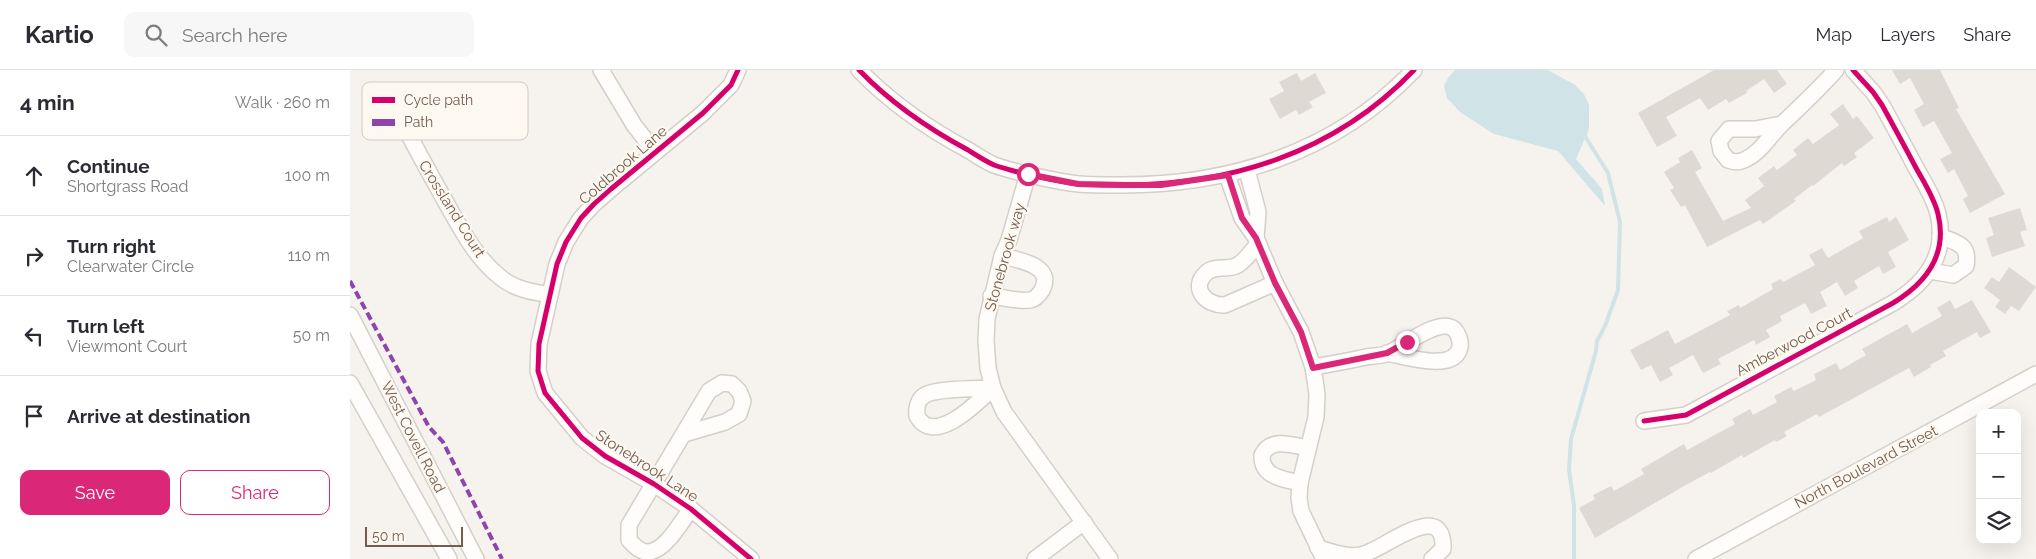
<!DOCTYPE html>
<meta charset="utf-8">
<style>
body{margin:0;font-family:Raleway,sans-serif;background:#f7f7f7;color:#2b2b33}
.controls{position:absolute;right:15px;bottom:15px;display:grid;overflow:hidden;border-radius:10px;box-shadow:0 5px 20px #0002}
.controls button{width:45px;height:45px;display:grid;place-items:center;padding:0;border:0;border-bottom:1px solid #e1e1e2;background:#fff;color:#2b2b33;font:25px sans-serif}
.scale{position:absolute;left:15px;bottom:12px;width:98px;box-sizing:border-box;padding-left:5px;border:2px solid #725d50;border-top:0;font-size:14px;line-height:18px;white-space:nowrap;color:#725d50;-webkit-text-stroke:4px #fdf8f0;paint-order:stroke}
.stop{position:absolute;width:15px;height:15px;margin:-11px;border:4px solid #db2777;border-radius:50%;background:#fff}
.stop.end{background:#db2777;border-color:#fff;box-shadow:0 1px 5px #0008}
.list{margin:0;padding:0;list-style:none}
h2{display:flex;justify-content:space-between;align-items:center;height:65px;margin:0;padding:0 20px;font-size:21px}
h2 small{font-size:16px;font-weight:400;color:#7c7c81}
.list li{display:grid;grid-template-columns:32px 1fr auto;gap:15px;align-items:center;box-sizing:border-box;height:80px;padding:0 20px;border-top:1px solid #e1e1e2}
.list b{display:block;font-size:19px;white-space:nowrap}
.list p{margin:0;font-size:16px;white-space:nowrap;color:#7c7c81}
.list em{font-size:16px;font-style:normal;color:#7c7c81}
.actions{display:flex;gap:10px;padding:15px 20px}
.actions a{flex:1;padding:11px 0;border:1px solid #db2777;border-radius:10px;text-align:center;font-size:18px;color:#db2777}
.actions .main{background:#db2777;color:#fff}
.icon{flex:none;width:28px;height:28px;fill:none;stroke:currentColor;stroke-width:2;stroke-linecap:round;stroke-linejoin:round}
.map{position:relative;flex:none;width:1686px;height:489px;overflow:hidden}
header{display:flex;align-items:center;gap:30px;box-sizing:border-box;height:70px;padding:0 25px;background:#fff;border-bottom:1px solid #e1e1e2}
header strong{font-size:24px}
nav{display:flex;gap:28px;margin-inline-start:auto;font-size:18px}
.search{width:350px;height:45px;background:#f7f7f7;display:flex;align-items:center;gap:12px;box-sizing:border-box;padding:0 18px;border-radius:10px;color:#7c7c81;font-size:19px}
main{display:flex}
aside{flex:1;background:#fff}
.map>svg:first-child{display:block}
.water{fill:#d0e3e6}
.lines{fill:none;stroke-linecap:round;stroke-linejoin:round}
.stream{stroke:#d0e3e6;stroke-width:4}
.building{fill:#dfd9d4}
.minor-casing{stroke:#d4cfc9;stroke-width:18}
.minor{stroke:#fefdfc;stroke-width:15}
.quiet{stroke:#8e44ad;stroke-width:4;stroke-dasharray:8 4;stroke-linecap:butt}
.cycleway-casing{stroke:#fdf8f0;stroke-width:8}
.cycleway{stroke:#d6006c;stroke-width:5}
.route{stroke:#db2777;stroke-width:6}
.labels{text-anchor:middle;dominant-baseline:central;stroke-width:4.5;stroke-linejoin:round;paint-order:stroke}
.street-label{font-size:15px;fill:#725d50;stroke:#fdf8f0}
.key{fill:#fdf8f0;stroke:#d3cac0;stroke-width:1}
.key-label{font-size:14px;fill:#725d50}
</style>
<header>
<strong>Kartio</strong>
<div class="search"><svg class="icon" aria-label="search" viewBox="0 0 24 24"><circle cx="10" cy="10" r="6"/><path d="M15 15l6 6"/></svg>Search here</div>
<nav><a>Map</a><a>Layers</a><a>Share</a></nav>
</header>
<main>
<aside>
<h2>4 min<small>Walk · 260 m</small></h2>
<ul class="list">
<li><svg class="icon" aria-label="ahead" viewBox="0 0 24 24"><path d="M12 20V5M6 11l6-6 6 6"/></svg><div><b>Continue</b><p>Shortgrass Road</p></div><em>100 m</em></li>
<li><svg class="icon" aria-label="right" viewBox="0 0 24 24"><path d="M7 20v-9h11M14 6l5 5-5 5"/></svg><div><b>Turn right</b><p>Clearwater Circle</p></div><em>110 m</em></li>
<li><svg class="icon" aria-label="left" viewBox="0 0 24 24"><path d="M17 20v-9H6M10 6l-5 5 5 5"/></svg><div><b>Turn left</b><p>Viewmont Court</p></div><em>50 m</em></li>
<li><svg class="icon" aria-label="arrive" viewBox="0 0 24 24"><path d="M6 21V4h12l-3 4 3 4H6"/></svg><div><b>Arrive at destination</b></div></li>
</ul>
<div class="actions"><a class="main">Save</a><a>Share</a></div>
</aside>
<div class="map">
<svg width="1686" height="489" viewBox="0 0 1686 489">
<rect width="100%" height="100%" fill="#f6f3ee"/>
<path class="water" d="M1105 0H1198L1225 15 1234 24 1239 35V59L1226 89 1252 119 1255 136 1208 81 1144 64 1110 42 1097 28 1094 16 1098 8Z"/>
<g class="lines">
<path class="stream" d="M1224 489V435L1219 400 1221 369 1246 281 1247 271 1255 256 1268 220 1270 152 1258 103 1233 63"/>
</g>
<g class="building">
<path d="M1364 0H1427L1437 14 1424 23 1414 9 1396 21 1397 23 1379 33 1376 29 1358 40 1350 28 1316 47 1327 66 1307 77 1288 43Z"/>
<path d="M1542 0H1590L1609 38 1606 39 1655 124 1620 143 1613 129 1618 126 1604 99 1598 103 1590 89 1602 83 1584 51 1573 57 1564 40 1574 34 1560 8 1550 14Z"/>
<path d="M947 3 951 11 965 3 976 23 959 32 963 37 949 45 946 40 930 49 919 29 934 21 929 12Z"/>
<path d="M1493 34 1503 49 1507 46 1524 68 1504 83 1507 87 1494 96 1492 93 1463 116 1462 115 1444 129 1446 131 1413 154 1410 150 1357 177 1335 135 1331 137 1320 120 1324 118 1314 102 1330 92 1328 88 1342 80 1352 98 1345 102 1373 151 1401 138 1395 130 1414 116 1408 108 1424 96 1427 100 1447 85 1443 80 1458 68 1463 74 1489 55 1480 44Z"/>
<path d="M1670 138 1677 160 1670 162 1675 176 1642 187 1636 168 1644 165 1638 148Z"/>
<path d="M1537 147 1539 152 1546 147 1559 170 1538 182 1546 197 1533 204 1529 196 1504 211 1508 218 1495 226 1487 212 1470 222 1477 236 1461 244 1455 233 1430 246 1432 251 1416 260 1420 267 1406 275 1404 270 1368 289 1371 294 1353 303 1343 285 1319 298 1323 305 1310 312 1301 295 1291 300 1280 280 1318 260 1325 274 1380 245 1377 241 1389 235 1390 238 1423 219 1421 214 1431 209 1433 212 1465 195 1459 185 1472 178 1478 188 1513 168 1509 161Z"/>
<path d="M1659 197 1686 217 1669 241 1661 236 1655 244 1645 237 1650 230 1634 218 1642 207 1649 212Z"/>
<path d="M1600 230 1605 239 1622 230 1641 262 1630 268 1627 262 1593 281 1596 286 1580 295 1581 297 1564 307 1559 298 1469 347 1467 344 1434 362 1437 366 1426 372 1425 370 1393 388 1392 385 1361 403 1360 402 1334 416 1245 468 1229 438 1245 429 1243 425 1261 416 1264 421 1294 404 1291 399 1334 374 1337 380 1385 354 1382 349 1400 339 1403 345 1427 332 1424 326 1441 317 1444 321 1466 310 1464 304 1486 293 1490 300 1516 285 1512 279 1557 254 1562 263 1592 246 1587 238Z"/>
</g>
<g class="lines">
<defs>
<g id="minor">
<path d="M251 0 284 55 305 82"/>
<path d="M388 0 381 15 353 43 261 119 244 134 231 148 216 172 207 194 189 274 188 301 195 323 232 368 255 386 304 414 341 439 401 489"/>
<path d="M509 0C541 33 577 58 618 80 626 85 635 91 644 95 664 102 708 112 729 114 741 115 754 115 767 115 879 116 985 83 1064 0"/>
<path d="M49 45C64 76 81 106 98 136 112 161 127 189 150 207 164 219 182 222 200 225"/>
<path d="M1432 54 1405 59H1379L1369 71 1371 81 1378 90C1383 92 1388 93 1394 90 1411 83 1420 65 1433 53 1452 35 1469 19 1486 0"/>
<path d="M897 100 908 142 906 168"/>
<path d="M678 104 659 170 652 186 637 249 636 271 638 298 643 318 654 342 760 489"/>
<path d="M877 105 892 148 906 168 925 213 951 262 963 297 967 324 966 347 950 413 949 428 951 441 974 489"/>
<path d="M908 174C901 181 895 192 886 196 876 200 864 195 856 203 840 218 856 236 875 235L925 213"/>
<path d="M1580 201 1603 205 1616 196C1620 174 1607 173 1590 166"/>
<path d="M641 226C653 227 669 232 680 230 686 229 689 225 692 220 705 195 668 190 652 186"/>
<path d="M0 245 126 489"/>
<path d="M963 297C981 294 998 291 1016 287 1023 286 1032 286 1039 283 1054 276 1089 247 1104 259 1108 263 1111 271 1110 277 1105 303 1054 286 1037 283"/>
<path d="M0 313 99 489"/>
<path d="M643 318C627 333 584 377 567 346 566 338 568 329 575 325 587 318 628 319 643 318Z"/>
<path d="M1294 351 1336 345 1543 233C1576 213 1598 185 1588 144 1584 127 1573 111 1565 96 1554 75 1543 55 1532 35L1523 22 1503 0"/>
<path d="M334 364 375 352 389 344 393 331 389 321 382 314 372 313 359 321 279 455V470C284 476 291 483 299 482 316 480 331 452 341 439"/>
<path d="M950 413C933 409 911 407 912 385 921 367 942 375 958 378"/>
<path d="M968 478C983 482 999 489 1014 484 1034 479 1095 427 1093 479L1082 489"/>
<path d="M685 489 734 452"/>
<path d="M1346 489 1686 304"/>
</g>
</defs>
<use href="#minor" class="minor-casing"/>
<use href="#minor" class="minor"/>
<path class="quiet" d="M0 211 79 357 93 372 152 489"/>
<defs>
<g id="cycleway">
<path d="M388 0 381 15 353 43 261 119 244 134 231 148 216 172 207 194 189 274 188 301 195 323 232 368 255 386 304 414 341 439 401 489"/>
<path d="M509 0C541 33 577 58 618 80 626 85 635 91 644 95 664 102 708 112 729 114 741 115 754 115 767 115 879 116 985 83 1064 0"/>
<path d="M1294 351 1336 345 1543 233C1576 213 1598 185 1588 144 1584 127 1573 111 1565 96 1554 75 1543 55 1532 35L1523 22 1503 0"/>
</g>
</defs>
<use href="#cycleway" class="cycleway-casing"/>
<use href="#cycleway" class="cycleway"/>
</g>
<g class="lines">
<path class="route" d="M678 104 728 114 774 115H811L878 105 892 148 906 168 925 213 951 262 963 298 1037 283 1057 272"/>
</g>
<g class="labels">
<g class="street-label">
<text transform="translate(273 95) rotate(-41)">Coldbrook Lane</text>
<text transform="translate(102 139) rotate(58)">Crossland Court</text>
<text transform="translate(655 187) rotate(-74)">Stonebrook way</text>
<text transform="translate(1444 272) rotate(-28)">Amberwood Court</text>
<text transform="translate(63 367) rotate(63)">West Covell Road</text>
<text transform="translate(297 396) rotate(33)">Stonebrook Lane</text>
<text transform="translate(1516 397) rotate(-28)">North Boulevard Street</text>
</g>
</g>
<rect x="12" y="12" width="166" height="58" rx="8" class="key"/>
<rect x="22" y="27" width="23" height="6" fill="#d6006c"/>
<rect x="22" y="49" width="23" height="7" fill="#8e44ad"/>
<g class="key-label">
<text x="54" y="35">Cycle path</text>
<text x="54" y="57">Path</text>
</g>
</svg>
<div class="controls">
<button>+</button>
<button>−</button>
<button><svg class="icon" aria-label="layers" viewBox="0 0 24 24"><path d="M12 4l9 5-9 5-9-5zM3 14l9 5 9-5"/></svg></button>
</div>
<div class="scale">50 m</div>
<div class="stop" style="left:678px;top:104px"></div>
<div class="stop end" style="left:1057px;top:272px"></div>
</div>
</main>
